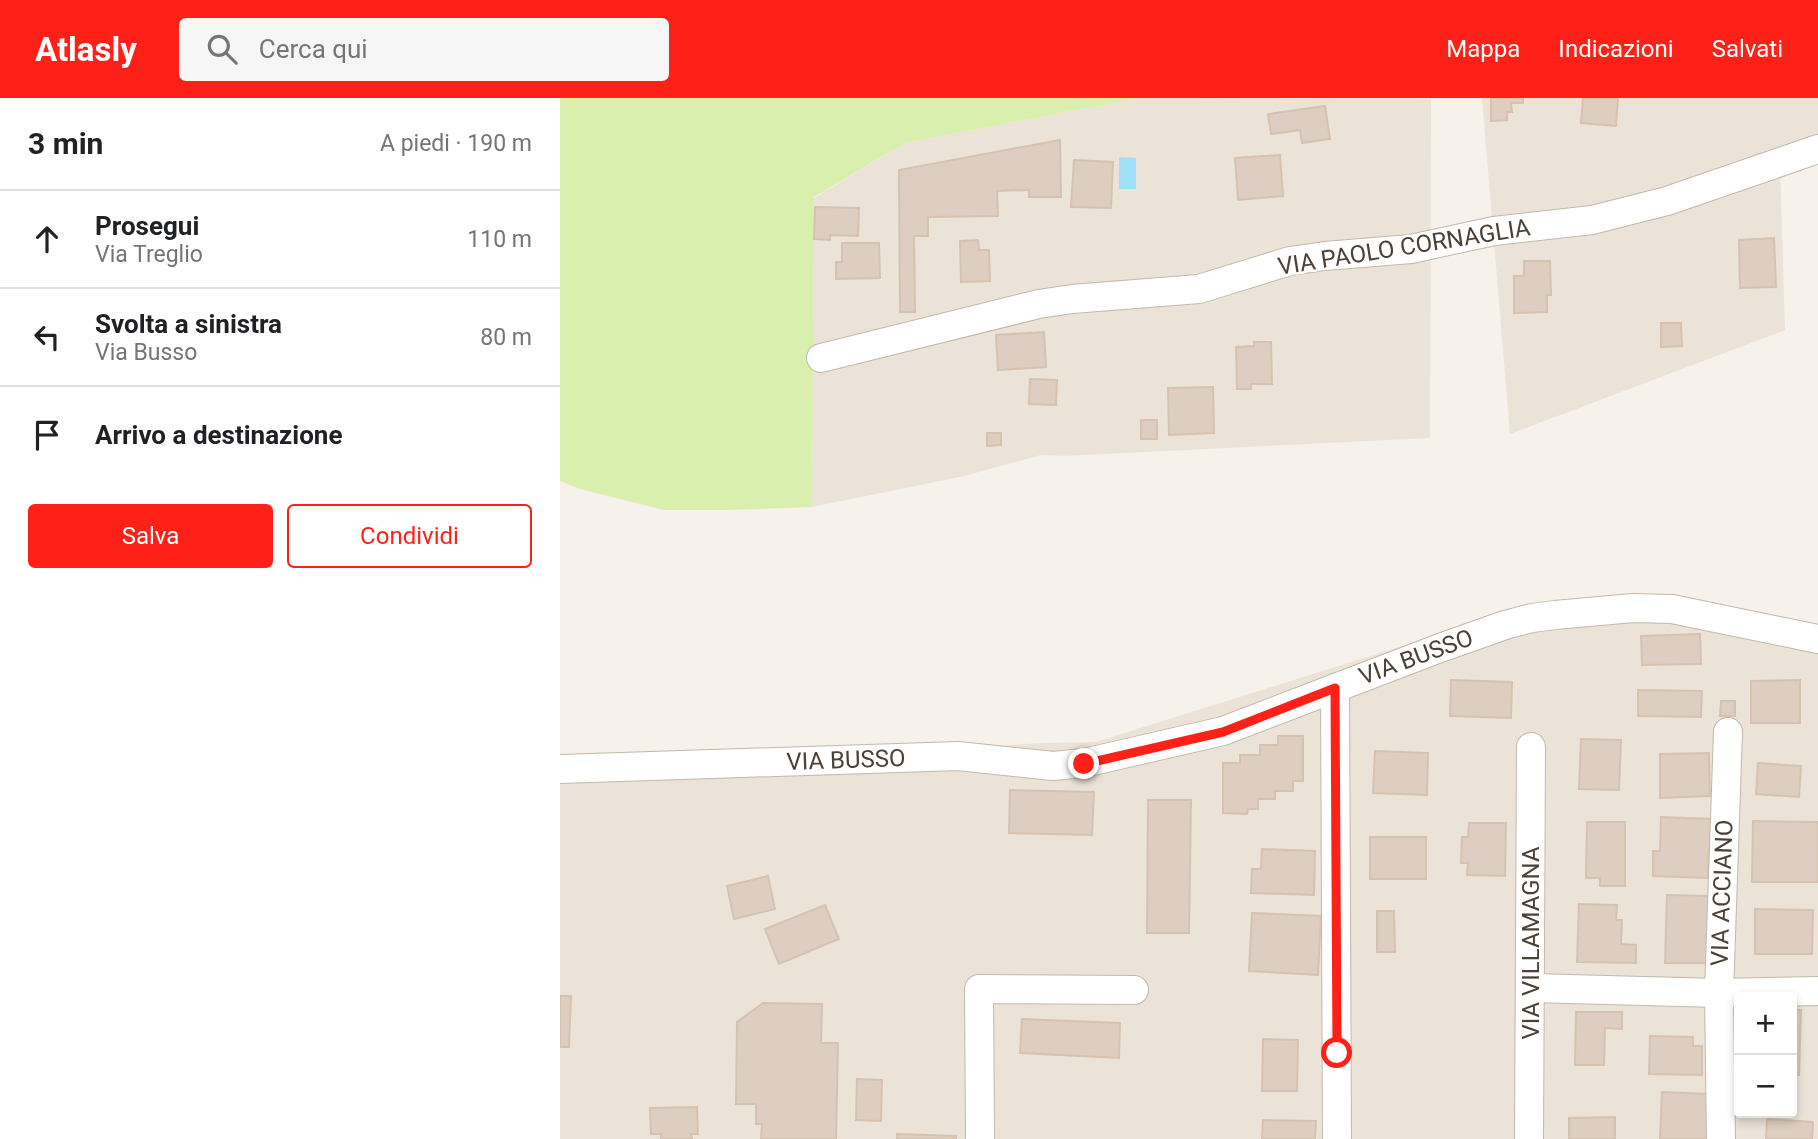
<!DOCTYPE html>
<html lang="it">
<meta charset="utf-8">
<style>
body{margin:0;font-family:Roboto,sans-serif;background:#f6f6f6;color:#202124}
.controls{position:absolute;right:21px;bottom:21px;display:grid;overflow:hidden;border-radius:7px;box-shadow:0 4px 10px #0003}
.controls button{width:63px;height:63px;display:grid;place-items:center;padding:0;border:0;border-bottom:2px solid #e0e0e0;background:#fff;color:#202124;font:35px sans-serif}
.stop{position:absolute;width:21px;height:21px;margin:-16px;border:5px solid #ff2118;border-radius:50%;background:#fff}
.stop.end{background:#ff2118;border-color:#fff;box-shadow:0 2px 7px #0008}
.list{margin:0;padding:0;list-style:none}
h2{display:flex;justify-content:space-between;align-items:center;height:91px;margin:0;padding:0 28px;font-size:30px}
h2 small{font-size:23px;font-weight:400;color:#757577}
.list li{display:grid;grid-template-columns:46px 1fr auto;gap:21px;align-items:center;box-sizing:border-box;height:98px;padding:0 28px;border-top:2px solid #e0e0e0}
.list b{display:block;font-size:26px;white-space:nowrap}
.list p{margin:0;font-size:23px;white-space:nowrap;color:#757577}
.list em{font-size:23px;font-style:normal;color:#757577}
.actions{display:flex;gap:14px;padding:21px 28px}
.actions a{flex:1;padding:16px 0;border:2px solid #ff2118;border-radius:7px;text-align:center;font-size:24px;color:#ff2118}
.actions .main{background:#ff2118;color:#fff}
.icon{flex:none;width:38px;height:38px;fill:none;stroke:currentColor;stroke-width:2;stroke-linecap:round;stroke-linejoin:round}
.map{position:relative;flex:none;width:1258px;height:1041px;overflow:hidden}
header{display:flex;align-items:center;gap:42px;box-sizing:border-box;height:98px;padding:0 35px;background:#ff2118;color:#fff}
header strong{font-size:33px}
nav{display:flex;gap:38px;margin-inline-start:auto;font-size:24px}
.search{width:490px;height:63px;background:#f6f6f6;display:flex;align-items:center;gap:18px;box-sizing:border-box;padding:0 24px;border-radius:7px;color:#757577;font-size:26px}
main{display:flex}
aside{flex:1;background:#fff}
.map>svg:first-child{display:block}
.residential{fill:#ebe3d7;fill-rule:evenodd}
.green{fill:#d9efae}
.water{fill:#a0dff9}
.building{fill:#ddcec1;stroke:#d5c3b0;stroke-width:2}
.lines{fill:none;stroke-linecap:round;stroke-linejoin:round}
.minor-casing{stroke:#c3b8ab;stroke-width:30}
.minor{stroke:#fff;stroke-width:28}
.route{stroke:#ff2118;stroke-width:9}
.labels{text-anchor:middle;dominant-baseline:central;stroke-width:5;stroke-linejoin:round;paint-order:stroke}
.street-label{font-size:24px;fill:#4c4137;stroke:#fff}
</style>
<header>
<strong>Atlasly</strong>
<div class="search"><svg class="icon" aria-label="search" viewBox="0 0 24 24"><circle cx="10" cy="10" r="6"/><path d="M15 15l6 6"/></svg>Cerca qui</div>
<nav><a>Mappa</a><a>Indicazioni</a><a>Salvati</a></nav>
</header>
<main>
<aside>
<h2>3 min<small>A piedi · 190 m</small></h2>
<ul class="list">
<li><svg class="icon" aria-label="ahead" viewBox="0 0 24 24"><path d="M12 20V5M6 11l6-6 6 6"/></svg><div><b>Prosegui</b><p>Via Treglio</p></div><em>110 m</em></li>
<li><svg class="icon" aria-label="left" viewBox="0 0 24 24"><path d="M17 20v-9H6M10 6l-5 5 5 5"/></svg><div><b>Svolta a sinistra</b><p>Via Busso</p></div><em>80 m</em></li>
<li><svg class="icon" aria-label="arrive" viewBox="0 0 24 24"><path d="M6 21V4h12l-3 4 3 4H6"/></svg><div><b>Arrivo a destinazione</b></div></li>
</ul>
<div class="actions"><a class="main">Salva</a><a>Condividi</a></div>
</aside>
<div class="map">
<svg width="1258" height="1041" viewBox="0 0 1258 1041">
<rect width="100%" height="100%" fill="#f6f1ea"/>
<g class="residential">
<path d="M580 0 871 1 870 340 504 358 481 357 404 378 252 409 254 100 345 45Z"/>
<path d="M922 0H1258V47L1220 65 1225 232 950 336Z"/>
<path d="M1109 498 1258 530V1041H0V664L46 670 484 645 536 644 982 504ZM1179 899H1232V1015H1179Z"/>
</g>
<path class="green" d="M0 0H580L345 45 254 99 252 409 167 412H104L20 391 0 383Z"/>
<path class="water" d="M559 59 576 60V91H559Z"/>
<g class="building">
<path d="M931 0H963V5H951L952 14H947V22L931 23Z"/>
<path d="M1023 0H1058L1056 28 1021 25Z"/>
<path d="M765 8 770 41 742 45 740 32 711 36 708 16Z"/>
<path d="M500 42 501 99H469V92L437 93 438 118 368 119V138H354L355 214H340L339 72Z"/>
<path d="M720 57 723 98 678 102 675 60Z"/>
<path d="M514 62 553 64 551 110 511 109Z"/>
<path d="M255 109 299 110 298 138 270 137V142L254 141Z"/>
<path d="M1214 140 1216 189 1180 190 1179 142Z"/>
<path d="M418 142 419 152H429L430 183 401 184 400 143Z"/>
<path d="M282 145H319L320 180 276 181V164H282Z"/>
<path d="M964 163H990L991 197H987V214L954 215V178H964Z"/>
<path d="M1101 225H1121L1122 248 1101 249Z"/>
<path d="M484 234 486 269 438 272 436 237Z"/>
<path d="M694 244H711L712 286H691V291H677L676 249 694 248Z"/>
<path d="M470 281 497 282 496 307 469 306Z"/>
<path d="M653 289 654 335 609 337 608 290Z"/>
<rect x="581" y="322" width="16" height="19"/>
<path d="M427 335H441V347L427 348Z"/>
<path d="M1140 536 1141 566 1082 567 1081 538Z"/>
<path d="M891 582 952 584 951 620 890 618Z"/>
<path d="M1240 582V625H1191V583Z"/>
<path d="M1078 592 1142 593 1141 619 1078 618Z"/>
<path d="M1161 603H1175V618H1160Z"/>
<path d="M718 638H743V683H733V693H715V701H698V711H688L687 716 663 715V665H680V657H700V647H718Z"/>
<path d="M1021 641 1061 642 1059 692 1019 691Z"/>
<path d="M815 653 868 655 867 697 813 695Z"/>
<path d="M1149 655 1150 698 1100 700V656Z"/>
<path d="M1198 665 1241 668 1239 699 1196 696Z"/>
<path d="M450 692 534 694 532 737 449 735Z"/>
<path d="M588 702H631L629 835H587Z"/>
<path d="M1101 719 1153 721 1152 753H1149L1148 780 1093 778V753H1100Z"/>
<path d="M1193 723 1258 724V784H1192Z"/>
<path d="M1027 724H1065V788H1040V780H1026Z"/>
<path d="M909 725H946L945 778 907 777 908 765H901L902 739H908Z"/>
<rect x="810" y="739" width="56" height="42"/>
<path d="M702 751 755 753 754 797 691 795 692 771H701Z"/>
<path d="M208 778 215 811 174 821 167 788Z"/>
<path d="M1107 797 1149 798 1147 865H1105Z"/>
<path d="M1019 806 1057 807 1056 822H1062L1061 846 1076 847V865L1017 864Z"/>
<path d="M265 807 279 841 219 866 205 831Z"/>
<path d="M1195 811 1253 812 1252 856H1195Z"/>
<path d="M817 813H834L835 854H817Z"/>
<path d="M692 815 761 818 758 877 689 873Z"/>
<path d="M0 898H11L9 949H0Z"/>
<path d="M203 905 262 906 261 945H278L276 1041H201L202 1026H196V1006H176L177 924Z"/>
<path d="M1232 912H1241L1239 977H1232Z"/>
<path d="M1016 914H1062V931L1045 930 1044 967H1015Z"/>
<path d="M462 921 560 925 559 960 460 955Z"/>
<path d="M1090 938 1133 939V948H1142V977L1089 976Z"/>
<path d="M703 941 738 942 737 993H702Z"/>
<path d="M297 981 322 982 321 1023 296 1022Z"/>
<path d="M1102 994 1151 996 1150 1041H1100Z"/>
<path d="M137 1009 138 1036H131L132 1041H101V1036H91L90 1010Z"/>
<path d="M1055 1019V1041H1009V1020Z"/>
<path d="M1207 1021 1253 1024 1252 1041H1206Z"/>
<path d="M703 1022 756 1023 755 1041H702Z"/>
<path d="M337 1036 396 1038V1041H337Z"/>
</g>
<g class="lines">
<defs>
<g id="minor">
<path d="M261 260 479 206 512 201 639 191 730 163 765 158 851 151 934 133 1032 122 1107 103 1258 51"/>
<path d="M775 590 777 1041"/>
<path d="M0 671 398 658 493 668 524 665 663 633 880 550 945 527 972 520 995 517 1073 510 1112 511 1258 541"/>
<path d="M971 890 1159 895 1258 893"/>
<path d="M420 1041 419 891 574 892"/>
<path d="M969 1041 971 649"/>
<path d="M1161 1041 1159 895 1168 634"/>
</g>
</defs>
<use href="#minor" class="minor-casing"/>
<use href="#minor" class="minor"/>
</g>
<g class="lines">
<path class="route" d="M524 666 663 634 775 590 777 955"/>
</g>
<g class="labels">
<g class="street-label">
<text transform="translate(844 149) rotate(-9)">VIA PAOLO CORNAGLIA</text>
<text transform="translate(856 559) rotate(-20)">VIA BUSSO</text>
<text transform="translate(286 662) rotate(-2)">VIA BUSSO</text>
<text transform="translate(1162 795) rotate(-88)">VIA ACCIANO</text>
<text transform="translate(971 845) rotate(-90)">VIA VILLAMAGNA</text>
</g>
</g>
</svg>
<div class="controls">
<button>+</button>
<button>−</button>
</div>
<div class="stop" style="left:777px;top:955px"></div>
<div class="stop end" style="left:524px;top:666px"></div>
</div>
</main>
